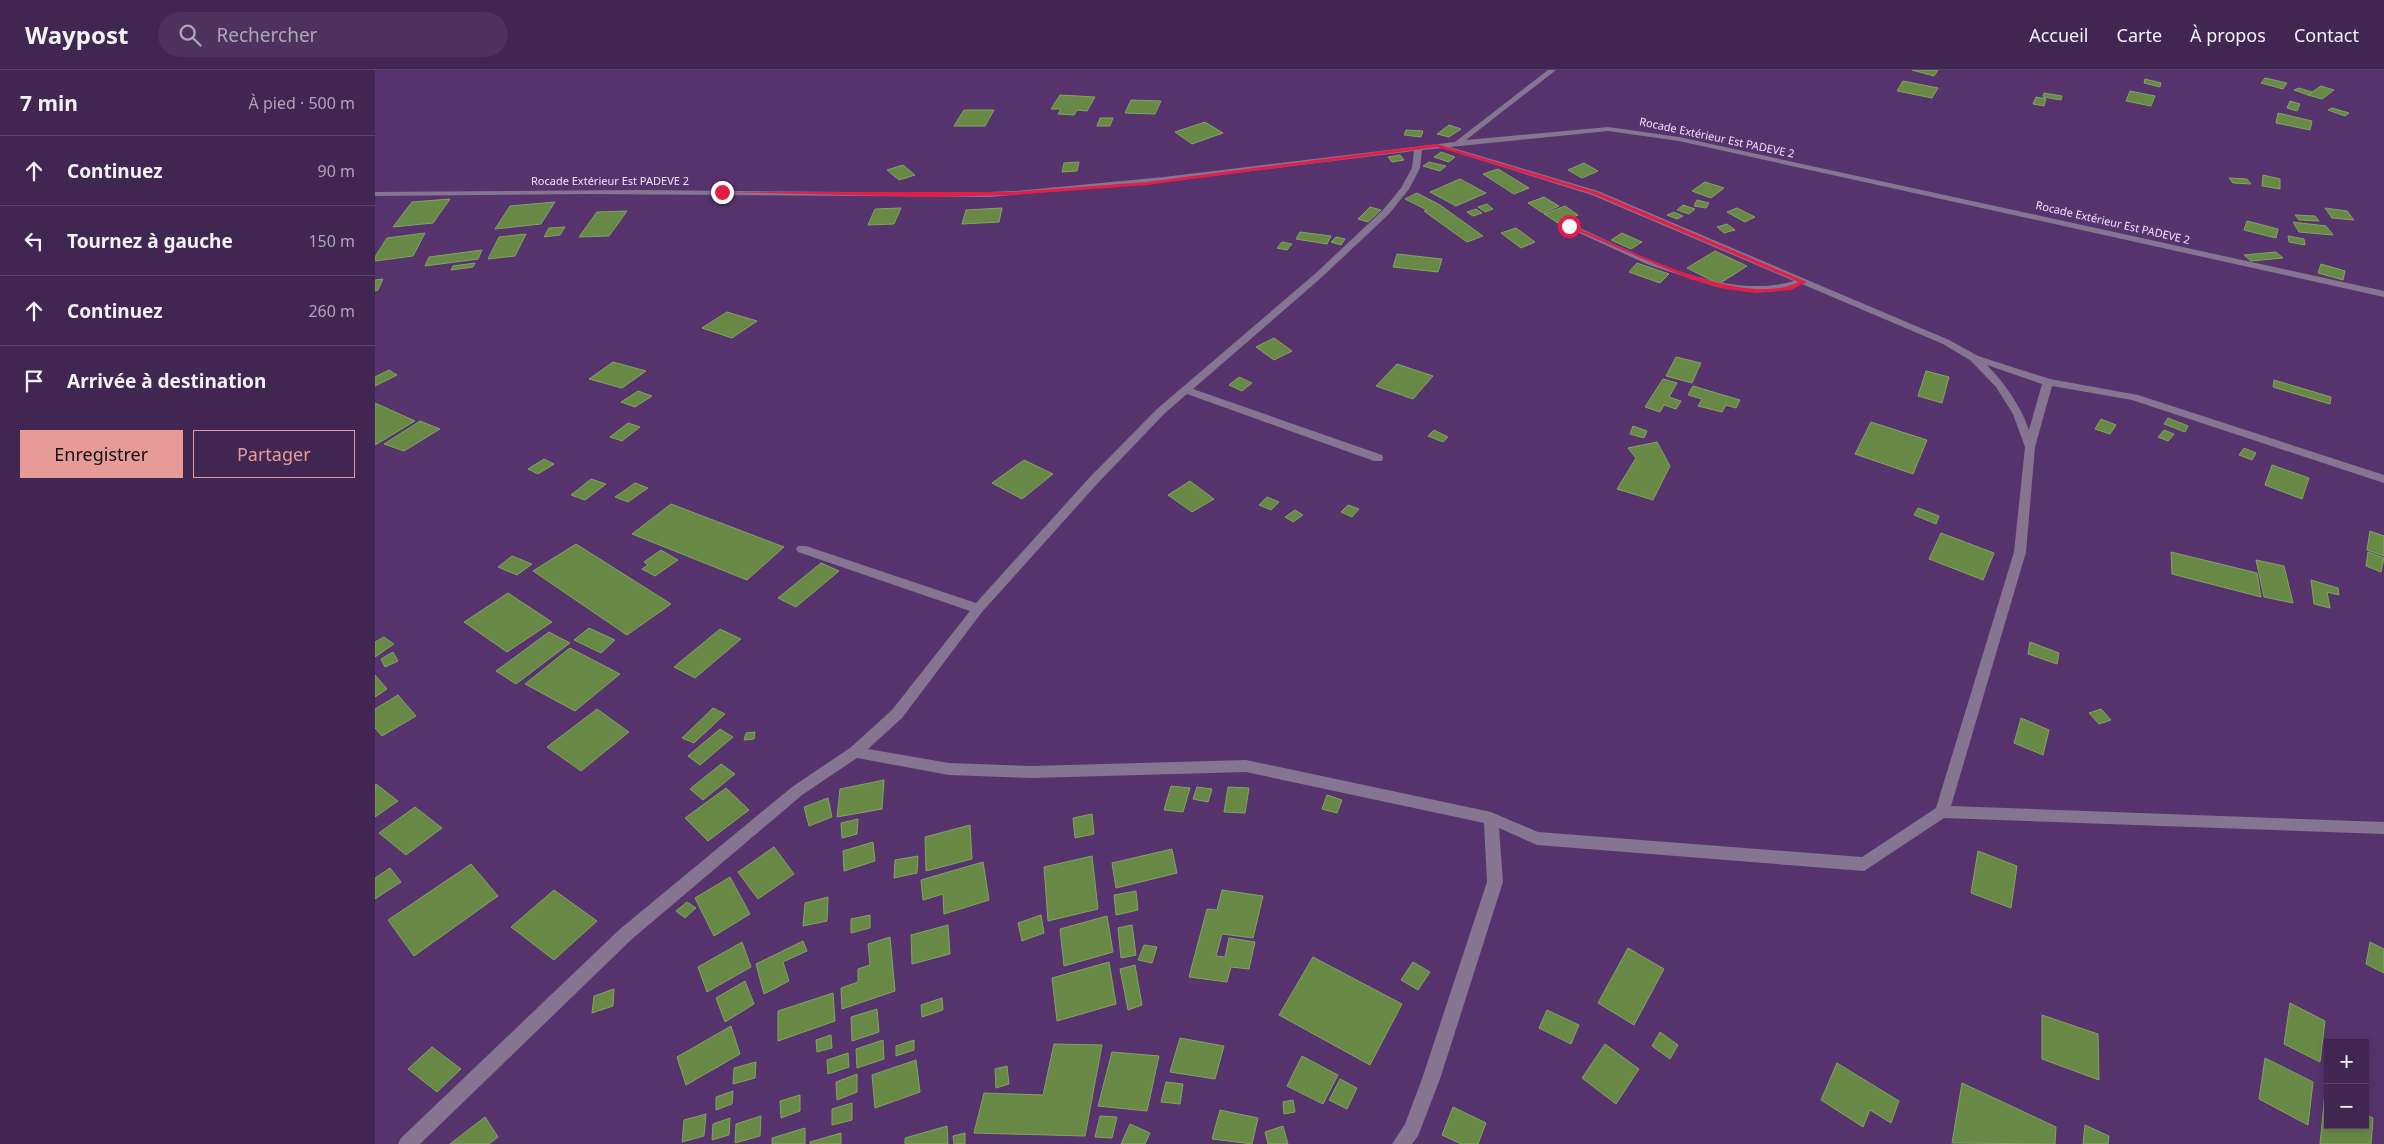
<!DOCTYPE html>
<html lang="fr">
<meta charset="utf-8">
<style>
body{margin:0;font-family:"Noto Sans",sans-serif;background:#4c325c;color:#f1f3f6}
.controls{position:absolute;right:15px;bottom:15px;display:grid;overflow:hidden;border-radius:0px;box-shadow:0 2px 8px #0003}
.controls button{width:45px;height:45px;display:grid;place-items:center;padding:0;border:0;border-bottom:1px solid #5a4369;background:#412652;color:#f1f3f6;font:25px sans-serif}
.stop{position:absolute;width:15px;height:15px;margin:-11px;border:4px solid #e11d48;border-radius:50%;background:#fff}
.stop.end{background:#e11d48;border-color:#fff;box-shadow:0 1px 5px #0008}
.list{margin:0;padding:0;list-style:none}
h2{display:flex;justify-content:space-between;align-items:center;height:65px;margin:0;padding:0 20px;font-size:21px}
h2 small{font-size:16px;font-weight:400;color:#aea5b8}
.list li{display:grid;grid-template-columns:32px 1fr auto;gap:15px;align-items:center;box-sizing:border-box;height:70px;padding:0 20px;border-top:1px solid #5a4369}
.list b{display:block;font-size:19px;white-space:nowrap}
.list em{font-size:16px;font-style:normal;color:#aea5b8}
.actions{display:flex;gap:10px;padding:15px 20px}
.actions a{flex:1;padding:11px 0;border:1px solid #e69b98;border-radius:0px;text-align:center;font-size:18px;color:#e69b98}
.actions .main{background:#e69b98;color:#111}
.icon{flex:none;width:28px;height:28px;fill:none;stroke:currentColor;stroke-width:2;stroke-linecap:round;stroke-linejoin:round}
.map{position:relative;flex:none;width:2009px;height:1074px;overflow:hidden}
header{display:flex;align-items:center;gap:30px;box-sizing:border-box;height:70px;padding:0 25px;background:#412652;border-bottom:1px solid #5a4369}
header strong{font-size:24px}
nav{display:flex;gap:28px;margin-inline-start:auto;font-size:18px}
.search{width:350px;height:45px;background:#4c325c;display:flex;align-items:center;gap:12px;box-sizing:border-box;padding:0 18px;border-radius:28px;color:#aea5b8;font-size:19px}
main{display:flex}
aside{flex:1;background:#412652}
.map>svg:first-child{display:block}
.building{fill:#688945;stroke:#81a45f}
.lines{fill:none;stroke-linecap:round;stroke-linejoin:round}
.minor{fill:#857591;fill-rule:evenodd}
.route{fill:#e11d48}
.labels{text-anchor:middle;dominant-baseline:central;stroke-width:4.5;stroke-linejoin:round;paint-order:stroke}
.far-street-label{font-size:11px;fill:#f0e0fc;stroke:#57336e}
</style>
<header>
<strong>Waypost</strong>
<div class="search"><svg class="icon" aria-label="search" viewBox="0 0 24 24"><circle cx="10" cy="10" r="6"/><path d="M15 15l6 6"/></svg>Rechercher</div>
<nav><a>Accueil</a><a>Carte</a><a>À propos</a><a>Contact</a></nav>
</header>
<main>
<aside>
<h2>7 min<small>À pied · 500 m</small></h2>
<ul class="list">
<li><svg class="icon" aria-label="ahead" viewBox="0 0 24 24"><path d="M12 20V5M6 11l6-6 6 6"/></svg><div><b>Continuez</b></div><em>90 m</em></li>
<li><svg class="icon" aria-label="left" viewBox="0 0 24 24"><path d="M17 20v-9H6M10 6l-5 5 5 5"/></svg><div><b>Tournez à gauche</b></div><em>150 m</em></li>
<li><svg class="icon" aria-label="ahead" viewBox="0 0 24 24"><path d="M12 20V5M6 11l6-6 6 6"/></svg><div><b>Continuez</b></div><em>260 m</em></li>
<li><svg class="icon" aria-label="arrive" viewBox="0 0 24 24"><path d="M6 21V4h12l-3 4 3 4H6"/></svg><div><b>Arrivée à destination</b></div></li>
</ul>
<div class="actions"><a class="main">Enregistrer</a><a>Partager</a></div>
</aside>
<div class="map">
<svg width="2009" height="1074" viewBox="0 0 2009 1074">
<rect width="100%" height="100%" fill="#57336e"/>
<g class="building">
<path d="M1537 0H1563L1559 6Z"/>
<path d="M1890 8 1912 13 1908 19 1886 13Z"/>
<path d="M1770 9 1786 13 1785 17 1769 13Z"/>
<path d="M1528 11 1563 18 1557 28 1522 21Z"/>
<path d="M1946 16 1959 20 1947 29 1933 25Z"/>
<path d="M1924 18 1937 22 1933 25 1919 20Z"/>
<path d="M1755 21 1780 26 1776 36 1751 31Z"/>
<path d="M1669 23 1687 26 1686 30 1668 27Z"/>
<path d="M685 25 720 27 712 41 702 40 699 45 683 44 686 39H676Z"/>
<path d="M1661 27 1671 29 1669 36 1658 34Z"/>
<path d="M756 30 786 31 780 44 750 43Z"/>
<path d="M1915 31 1925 34 1922 41 1912 38Z"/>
<path d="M1957 38 1974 43 1970 46 1953 40Z"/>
<path d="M589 40H619L610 56H579Z"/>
<path d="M1903 43 1937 51 1935 60 1901 53Z"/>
<path d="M725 48H738L735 56H722Z"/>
<path d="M830 52 848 63 817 74 800 62Z"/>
<path d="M1074 55 1086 59 1074 67 1062 64Z"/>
<path d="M1031 60 1048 61 1046 67 1029 65Z"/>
<path d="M1066 82 1080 87 1074 92 1059 87Z"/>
<path d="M1025 85 1029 90 1017 92 1013 87Z"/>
<path d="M704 92 702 101 687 102 689 93Z"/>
<path d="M1054 92 1071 96 1065 101 1048 96Z"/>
<path d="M1209 93 1223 101 1207 108 1193 100Z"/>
<path d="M528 95 540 105 524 110 512 100Z"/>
<path d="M1123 99 1154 118 1139 124 1108 104Z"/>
<path d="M1888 105 1905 109V119L1887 116Z"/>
<path d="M1854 108 1872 109 1876 114 1858 113Z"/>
<path d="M1085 109 1111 123 1081 136 1055 122Z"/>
<path d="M1330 112 1349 118 1336 128 1317 121Z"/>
<path d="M1042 123 1065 135 1108 166 1092 172 1049 141 1052 140 1030 129Z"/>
<path d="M1169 127 1184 136 1168 143 1153 133Z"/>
<path d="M75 129 58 153 18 157 37 132Z"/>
<path d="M1322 130 1334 133 1331 138 1319 136Z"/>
<path d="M180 132 166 154 120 159 135 136Z"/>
<path d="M1112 134 1118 139 1110 142 1103 137Z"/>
<path d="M1308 135 1320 139 1314 144 1302 140Z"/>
<path d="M1190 136 1203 145 1183 153 1169 144Z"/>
<path d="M995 137 1006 140 993 152 983 149Z"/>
<path d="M526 138 519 154 493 155 500 139Z"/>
<path d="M627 138 624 152 587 154 591 140Z"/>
<path d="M1362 138 1380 147 1370 152 1352 142Z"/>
<path d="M1950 138 1972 141 1979 150 1957 148Z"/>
<path d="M1101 139 1107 143 1098 146 1092 142Z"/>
<path d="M252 141 234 166 204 167 222 142Z"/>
<path d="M1299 142 1308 146 1302 149 1292 145Z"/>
<path d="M1920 145 1940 146 1944 151 1924 150Z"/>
<path d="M1872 151 1903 159 1901 168 1869 160Z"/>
<path d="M1918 152 1951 156 1958 165 1924 162Z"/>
<path d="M1352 154 1360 160 1349 163 1342 157Z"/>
<path d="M190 157 185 165 169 167 174 158Z"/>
<path d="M1141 158 1160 172 1146 178 1126 163Z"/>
<path d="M925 162 956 166 952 174 921 169Z"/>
<path d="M50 163 38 186 0 191V187L12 168Z"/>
<path d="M1247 163 1267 172 1256 179 1236 170Z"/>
<path d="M151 164 140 186 113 189 124 167Z"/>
<path d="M1913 166 1929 169 1930 175 1914 172Z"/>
<path d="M961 167 970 169 966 175 956 172Z"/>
<path d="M907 172 917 174 912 180 902 178Z"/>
<path d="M107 180 103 189 50 196 54 187Z"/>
<path d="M1340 181 1372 196 1344 214 1312 198Z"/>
<path d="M1901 182 1908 188 1876 191 1869 185Z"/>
<path d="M1022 184 1067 189 1063 202 1018 197Z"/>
<path d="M100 193 98 197 76 200 78 196Z"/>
<path d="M1262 193 1294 204 1285 213 1254 202Z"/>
<path d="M1946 194 1970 201 1968 210 1943 203Z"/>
<path d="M8 209 3 220 0 221V210Z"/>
<path d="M352 242 382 251 357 268 327 258Z"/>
<path d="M899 268 917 281 899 290 881 277Z"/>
<path d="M1301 287 1326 293 1317 313 1291 306Z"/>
<path d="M238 292 271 301 247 318 214 309Z"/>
<path d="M1022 294 1058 306 1038 329 1001 316Z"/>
<path d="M14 300 22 305 0 316V307Z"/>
<path d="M1551 301 1574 307 1567 333 1543 326Z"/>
<path d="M864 307 877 313 867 321 854 315Z"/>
<path d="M1288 309 1302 313 1294 327 1306 331 1301 339 1289 335 1285 342 1270 337Z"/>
<path d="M1899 310 1956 327 1955 334 1898 317Z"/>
<path d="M1318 316 1365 330 1361 338 1351 335 1347 342 1323 336 1327 329 1313 325Z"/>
<path d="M263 321 277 326 260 337 246 332Z"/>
<path d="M0 333 40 351 0 375Z"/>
<path d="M1793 348 1813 356 1810 362 1789 354Z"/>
<path d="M1726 349 1741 355 1735 364 1720 359Z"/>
<path d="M45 351 65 359 29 381 9 374Z"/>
<path d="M1496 352 1552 370 1538 404 1480 384Z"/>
<path d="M253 353 265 357 247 371 235 367Z"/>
<path d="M1258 356 1272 361 1269 368 1255 364Z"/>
<path d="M1059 360 1073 367 1068 372 1053 366Z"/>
<path d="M1789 360 1799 364 1793 371 1783 367Z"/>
<path d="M1282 372 1295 396 1278 430 1242 419 1261 388 1253 378Z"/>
<path d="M1869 378 1881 383 1877 390 1864 385Z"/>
<path d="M169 389 179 394 163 404 153 399Z"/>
<path d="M649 390 678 404 647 429 617 413Z"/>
<path d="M1897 395 1934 408 1927 429 1890 415Z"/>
<path d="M216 409 231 414 210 430 196 425Z"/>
<path d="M815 411 839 429 817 442 793 425Z"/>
<path d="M260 413 273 418 253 432 240 427Z"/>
<path d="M892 427 904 432 896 440 884 435Z"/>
<path d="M296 434 409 477 372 510 257 464Z"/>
<path d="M973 435 984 439 977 447 966 442Z"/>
<path d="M1543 438 1564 446 1561 454 1539 445Z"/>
<path d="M920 440 928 445 918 452 910 447Z"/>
<path d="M1995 461 2009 466V486L1992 480Z"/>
<path d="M1566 463 1619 483 1608 510 1554 489Z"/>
<path d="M201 474 296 534 252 565 158 501Z"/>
<path d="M286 480 303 490 280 506 267 499 273 495 269 492Z"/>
<path d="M1796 482 1882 503 1886 527 1797 504Z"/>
<path d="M1993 482 2009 488 2006 502 1991 496Z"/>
<path d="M137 486 157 494 142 505 123 497Z"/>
<path d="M1881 490 1909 496 1918 533 1889 527Z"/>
<path d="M446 493 464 501 421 537 403 528Z"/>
<path d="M1936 510 1963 518 1964 525 1952 522 1955 538 1939 534Z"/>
<path d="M133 523 177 552 132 582 89 552Z"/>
<path d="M214 558 240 570 226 583 199 570Z"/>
<path d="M345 559 366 569 320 608 299 597Z"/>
<path d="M174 562 195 573 141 614 121 601Z"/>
<path d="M9 567 19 574 0 587V572Z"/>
<path d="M1655 572 1684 583 1682 594 1653 584Z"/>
<path d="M195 578 245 604 200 641 150 614Z"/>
<path d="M18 582 23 591 10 597 6 589Z"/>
<path d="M0 605 12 619 0 627Z"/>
<path d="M23 625 41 646 7 666 0 658V639Z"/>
<path d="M338 638 350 644 319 673 307 668Z"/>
<path d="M222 639 254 662 206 701 172 677Z"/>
<path d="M1726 639 1736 650 1724 654 1714 643Z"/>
<path d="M1646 648 1674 660 1668 685 1639 673Z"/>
<path d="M345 659 358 667 325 695 313 686Z"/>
<path d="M380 662 379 669 369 670 371 663Z"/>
<path d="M346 694 360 704 328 730 315 719Z"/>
<path d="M509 710 507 739 462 747 465 719Z"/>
<path d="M1 714 23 731 0 747V715Z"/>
<path d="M796 716 815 718 808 742 789 740Z"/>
<path d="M822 717 837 719 833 732 818 729Z"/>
<path d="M853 717 874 718 870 743 849 742Z"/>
<path d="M351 718 374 740 333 771 310 748Z"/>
<path d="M952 725 967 730 962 743 947 739Z"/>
<path d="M453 728 457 747 434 756 429 737Z"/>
<path d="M40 737 67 758 31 785 4 763Z"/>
<path d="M717 744 719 764 700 768 698 748Z"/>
<path d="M483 749 482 764 467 768 466 753Z"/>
<path d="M595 755 597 789 551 801 550 767Z"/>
<path d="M498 772 500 791 469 801 468 781Z"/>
<path d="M399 777 419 804 383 829 363 802Z"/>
<path d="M797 779 802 803 741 818 737 793Z"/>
<path d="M1603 781 1642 796 1636 838 1596 823Z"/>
<path d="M543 786 542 803 519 808 520 790Z"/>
<path d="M717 786 723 839 673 851 669 797Z"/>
<path d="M608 792 614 830 569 844 568 824 548 830 546 810Z"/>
<path d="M96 794 123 826 39 886 13 850Z"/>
<path d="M15 798 26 812 0 829V808Z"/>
<path d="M355 807 375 844 339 866 320 828Z"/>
<path d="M179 820 222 851 179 890 136 857Z"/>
<path d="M847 820 888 826 878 868 847 864 841 886 850 887 854 868 880 872 874 899 856 897 852 912 814 907 832 839 842 840Z"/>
<path d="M761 821 763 840 741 845 739 825Z"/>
<path d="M453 827 452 851 428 856 430 833Z"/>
<path d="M312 832 321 838 310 848 301 841Z"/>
<path d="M495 845V858L476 863V849Z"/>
<path d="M666 845 669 863 647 871 643 853Z"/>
<path d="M732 846 738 882 689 896 685 859Z"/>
<path d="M573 855 575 884 537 894 536 865Z"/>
<path d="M757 855 761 885 746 888 743 858Z"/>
<path d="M515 867 520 921 467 939 466 918 483 912V899L495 895 493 874Z"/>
<path d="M428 871 432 881 408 892 414 911 389 924 381 894Z"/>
<path d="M367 872 376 897 332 922 323 897Z"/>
<path d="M1995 872 2009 879V903L1991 894Z"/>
<path d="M769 875 782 877 777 893 763 890Z"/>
<path d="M1253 878 1289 899 1259 955 1223 933Z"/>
<path d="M938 887 1027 934 995 995 904 945Z"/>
<path d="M734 892 741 934 682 951 677 908Z"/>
<path d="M1038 892 1055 902 1043 920 1026 910Z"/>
<path d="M760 895 767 935 753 940 745 899Z"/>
<path d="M370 911 379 934 350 952 341 928Z"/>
<path d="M239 919 238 936 217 943 219 926Z"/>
<path d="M458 923 460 951 403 971V941Z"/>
<path d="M567 928 568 940 547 947 546 935Z"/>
<path d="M1915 933 1950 951 1945 992 1909 974Z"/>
<path d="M502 939 504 962 477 971 476 947Z"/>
<path d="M1172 940 1204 955 1196 974 1164 958Z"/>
<path d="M1667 945 1723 964 1724 1010 1667 989Z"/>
<path d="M356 956 365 984 311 1015 302 987Z"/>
<path d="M1285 962 1303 975 1295 989 1277 976Z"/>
<path d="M456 965 457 978 442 982 441 970Z"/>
<path d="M805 968 849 976 840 1009 795 1002Z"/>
<path d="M508 970 509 989 482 998 481 979Z"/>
<path d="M539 970V980L521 986V976Z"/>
<path d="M679 974 727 975 710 1066 599 1063 609 1023 668 1025Z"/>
<path d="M1230 974 1264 999 1241 1034 1207 1008Z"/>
<path d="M57 977 86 999 62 1022 33 999Z"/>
<path d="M737 982 784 986 772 1041 723 1036Z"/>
<path d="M473 983 474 997 453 1004 452 990Z"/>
<path d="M927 986 963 1005 948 1034 912 1016Z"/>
<path d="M1890 988 1938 1012 1933 1055 1884 1029Z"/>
<path d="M541 990 545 1022 500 1038 497 1005Z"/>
<path d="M381 992 380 1008 358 1014 359 998Z"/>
<path d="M1462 993 1524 1031 1516 1053 1495 1040 1488 1057 1446 1030Z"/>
<path d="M632 996 634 1014 621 1018 620 999Z"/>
<path d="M482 1004V1022L462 1030 461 1012Z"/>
<path d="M965 1009 982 1018 972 1039 954 1030Z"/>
<path d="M791 1012 808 1014 805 1034 786 1032Z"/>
<path d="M1587 1013 1681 1057 1680 1074 1577 1073Z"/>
<path d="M358 1021 357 1034 341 1040V1027Z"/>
<path d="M1950 1023 1953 1024V1055H1990V1044L1998 1048 1996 1074H1945Z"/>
<path d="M425 1025V1041L406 1048 405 1031Z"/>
<path d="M918 1030 920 1042 909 1044 908 1032Z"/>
<path d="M477 1033V1050L457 1055V1039Z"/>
<path d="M1078 1037 1111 1053 1103 1074H1086L1067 1065Z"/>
<path d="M845 1040 883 1048 877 1074 837 1069Z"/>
<path d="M331 1044 329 1066 307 1072 309 1050Z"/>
<path d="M386 1046 385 1066 360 1073 361 1054Z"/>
<path d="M725 1046 742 1047 737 1068 720 1067Z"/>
<path d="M110 1047 123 1067 114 1074H75Z"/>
<path d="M355 1048 354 1065 337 1070 338 1054Z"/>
<path d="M755 1054 775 1063 770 1074H746Z"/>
<path d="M1710 1055 1734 1066 1733 1074H1708Z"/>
<path d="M572 1056 573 1074H530V1068Z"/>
<path d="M908 1056 913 1074H893L890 1062Z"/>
<path d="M430 1058V1074H397V1068Z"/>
<path d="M466 1063V1074H435V1072Z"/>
<path d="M590 1063V1074H579L578 1066Z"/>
</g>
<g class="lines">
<path class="minor" d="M1173 0H1181L1091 70 1233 57 1304 67 2009 221V227L1304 71 1233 61 1075 77 1223 121 1574 270 1603 286 1675 309 1763 325 2009 405V413L1757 330 1677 316 1660 377 1651 482 1576 736 2009 752V764L1569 748 1489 801 1162 775 1124 758 1128 812 1065 1009 1043 1066 1037 1074H1017L1030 1054 1047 1009 1112 812 1109 753 871 702 657 708 574 705 482 688 427 725 257 869 45 1074H23L26 1068 245 859 417 717 475 678 517 640 595 541 423 482 421 479 423 476H431L601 533 715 407 782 339 941 203 1008 140 1026 118 1037 98 1039 81 789 112 613 127 212 124 0 126V122L264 120 586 123 640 121 789 107 1080 72ZM1067 78 1217 125 1419 211C1347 232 1261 183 1196 154L1189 156 1274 195 1342 217 1374 222 1403 221 1427 214 1568 274 1595 290 1621 317 1638 344 1650 377 1639 482 1561 738 1487 787 1163 762 1116 742 871 690 657 696 574 693 493 679 527 648 607 542 723 413 790 343 812 324 999 391H1007L1008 388 1007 385 818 319 947 207 1014 144 1034 119 1045 98 1047 80ZM1612 295 1667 314 1654 360C1645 335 1631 315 1612 295Z"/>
</g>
<path class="route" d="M1062 74 1222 122 1432 212 1416 220 1381 223 1350 219 1315 209 1191 156 1195 155C1252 178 1366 240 1424 212L1218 124 1062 77 772 115 636 125 554 127 345 122H636L772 112Z"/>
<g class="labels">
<g class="far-street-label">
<text transform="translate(1342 67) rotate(12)">Rocade Extérieur Est PADEVE 2</text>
<text x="235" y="110">Rocade Extérieur Est PADEVE 2</text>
<text transform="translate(1738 152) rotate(13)">Rocade Extérieur Est PADEVE 2</text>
</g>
</g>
</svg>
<div class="controls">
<button>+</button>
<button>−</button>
</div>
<div class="stop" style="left:1194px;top:156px"></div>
<div class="stop end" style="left:347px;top:122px"></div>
</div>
</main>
